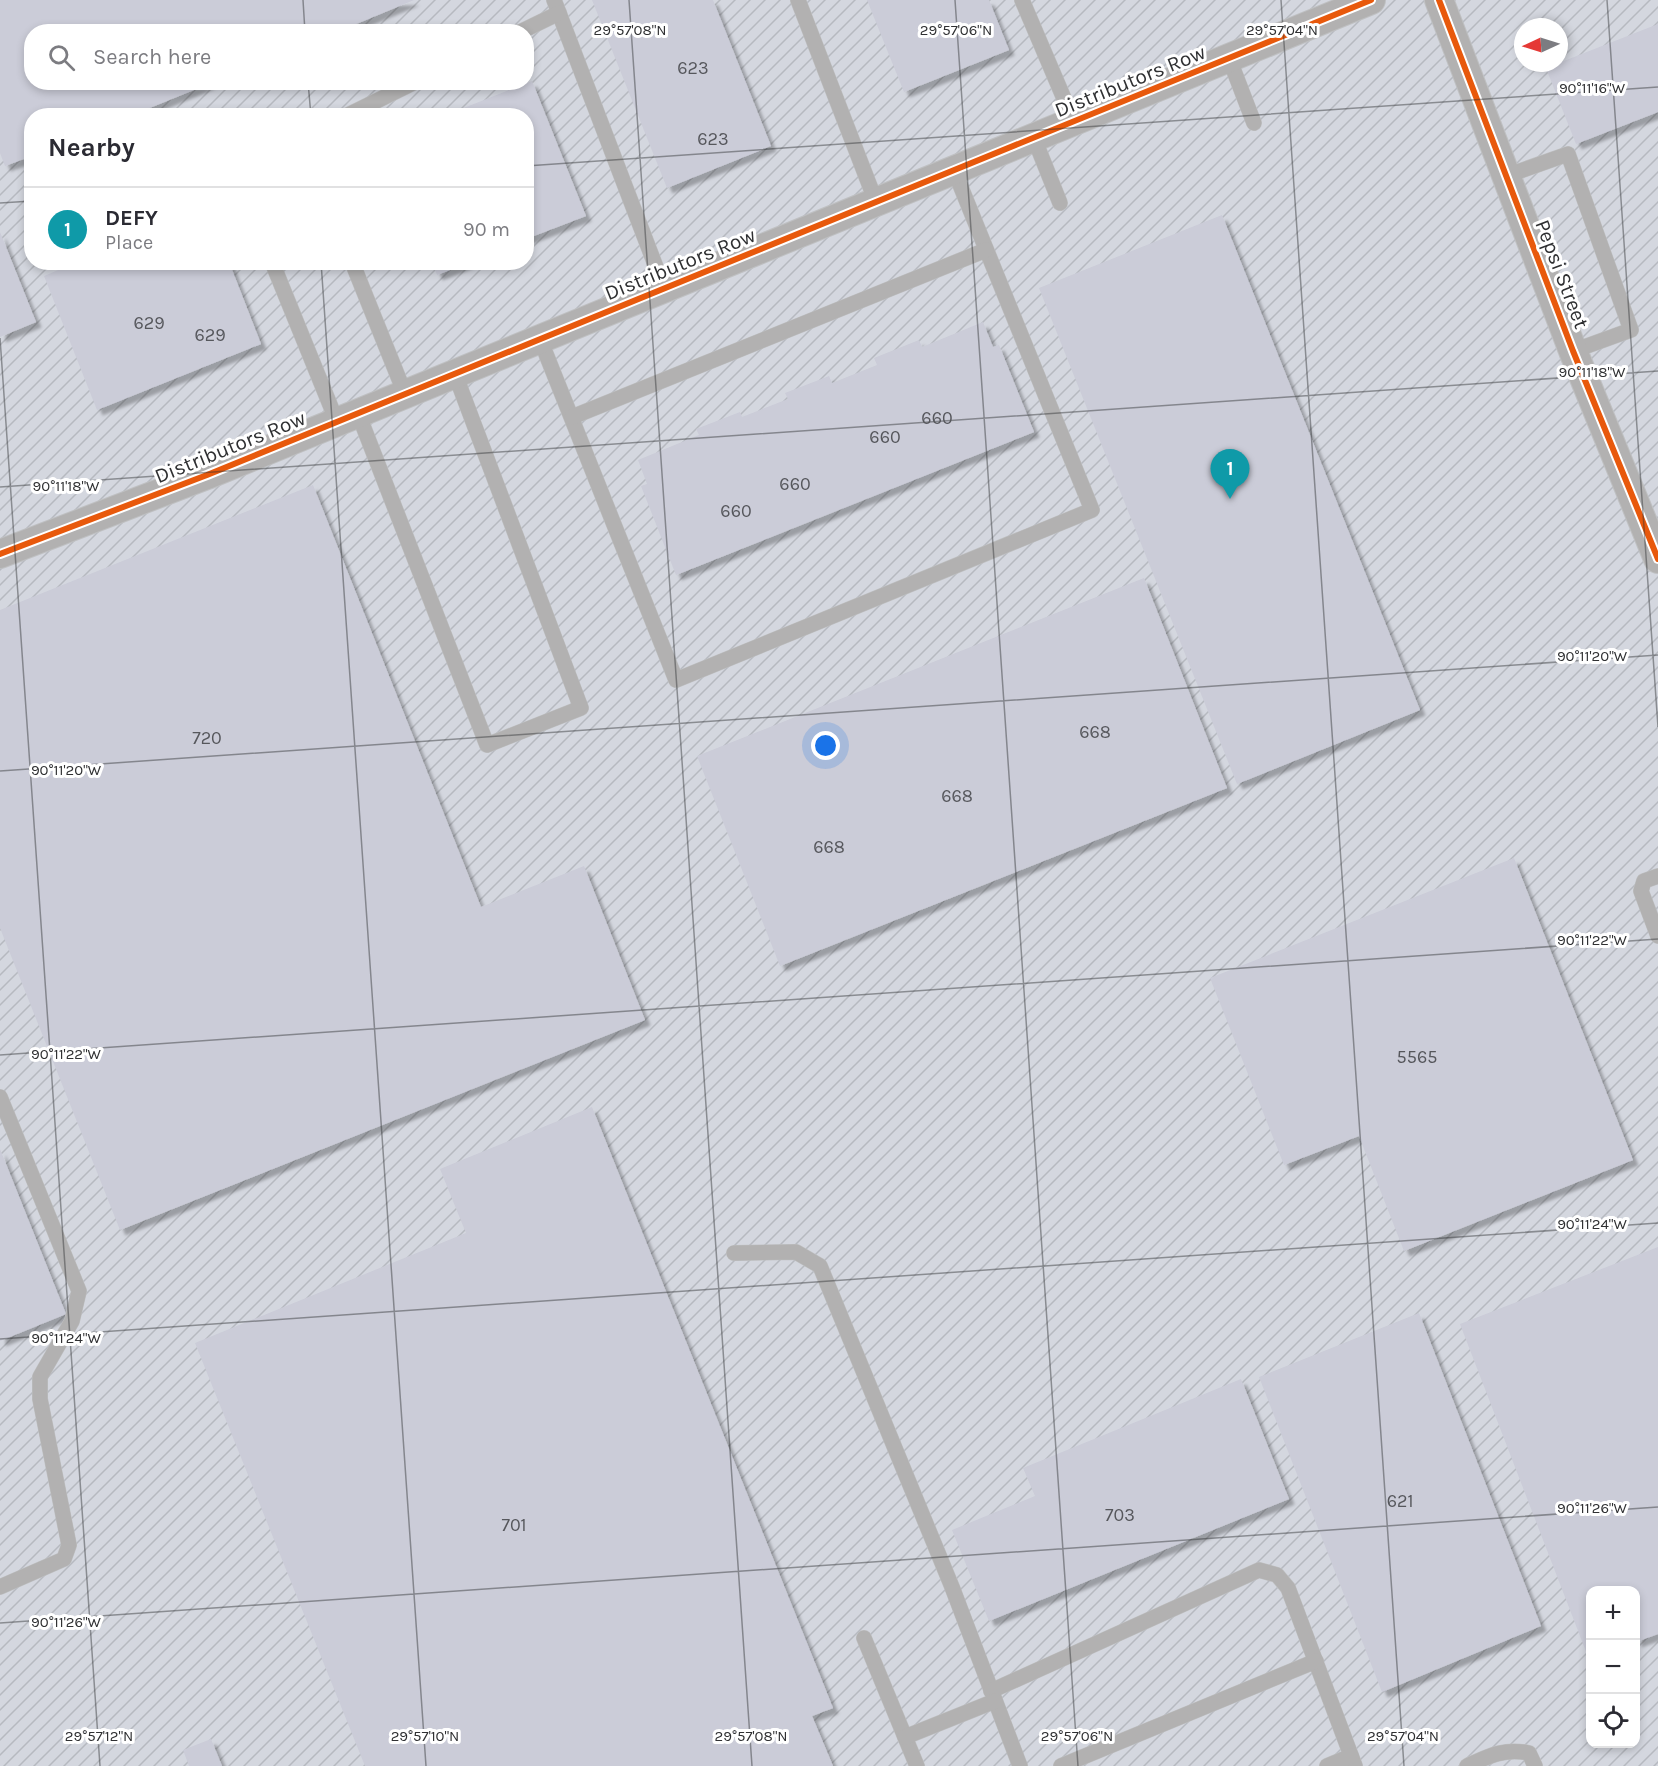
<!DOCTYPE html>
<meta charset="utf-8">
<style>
body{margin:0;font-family:Karla,sans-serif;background:#f2f2f3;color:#2b2b33}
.controls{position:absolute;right:18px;bottom:18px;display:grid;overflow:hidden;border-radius:12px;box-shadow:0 3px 9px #0003}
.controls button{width:54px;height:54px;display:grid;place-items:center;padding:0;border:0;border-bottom:2px solid #e1e1e2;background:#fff;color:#2b2b33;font:30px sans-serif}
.compass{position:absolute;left:1514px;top:18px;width:54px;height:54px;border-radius:50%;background:#fff;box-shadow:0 3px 9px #0003;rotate:266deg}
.you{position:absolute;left:826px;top:746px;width:21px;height:21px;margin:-15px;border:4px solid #fff;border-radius:50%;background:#1a73e8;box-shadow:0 0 0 9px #1a73e833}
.badge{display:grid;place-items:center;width:39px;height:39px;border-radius:50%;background:#1a73e8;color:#fff;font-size:20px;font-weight:700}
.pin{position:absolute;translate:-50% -50px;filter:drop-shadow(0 2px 3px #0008)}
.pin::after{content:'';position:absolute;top:32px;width:21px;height:18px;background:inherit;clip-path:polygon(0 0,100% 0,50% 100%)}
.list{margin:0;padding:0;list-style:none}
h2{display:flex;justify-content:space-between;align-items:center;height:78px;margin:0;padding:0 24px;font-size:26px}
h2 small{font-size:20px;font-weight:400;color:#7c7c81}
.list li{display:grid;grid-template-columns:39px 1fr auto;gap:18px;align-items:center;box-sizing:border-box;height:84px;padding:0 24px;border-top:2px solid #e1e1e2}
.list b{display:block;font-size:22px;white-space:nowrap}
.list p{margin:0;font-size:20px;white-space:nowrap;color:#7c7c81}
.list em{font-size:20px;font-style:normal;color:#7c7c81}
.icon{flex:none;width:33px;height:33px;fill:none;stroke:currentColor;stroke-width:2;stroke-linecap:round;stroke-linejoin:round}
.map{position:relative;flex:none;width:1658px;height:1766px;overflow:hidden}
.search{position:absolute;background:#fff;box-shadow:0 3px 9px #0003;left:24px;top:24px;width:510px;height:66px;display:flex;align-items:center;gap:15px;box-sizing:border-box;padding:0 21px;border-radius:24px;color:#7c7c81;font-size:22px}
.panel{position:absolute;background:#fff;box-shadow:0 3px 9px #0003;left:24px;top:108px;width:510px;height:162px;border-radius:24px}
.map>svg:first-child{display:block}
.industrial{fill:url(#industrial-furrows);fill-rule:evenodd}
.building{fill:#cbccd8;filter:url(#shadow)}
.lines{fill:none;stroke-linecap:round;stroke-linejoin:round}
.lane-casing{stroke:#bfc0c2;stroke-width:16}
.street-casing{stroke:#bfc0c2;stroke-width:30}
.lane{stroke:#b2b1b1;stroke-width:15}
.street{stroke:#b2b1b1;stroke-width:28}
.cycleway-casing{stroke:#fff;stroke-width:10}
.cycleway{stroke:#e8590c;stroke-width:6}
.ticks{fill:none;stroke:#2f3032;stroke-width:1.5;stroke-opacity:0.45}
.labels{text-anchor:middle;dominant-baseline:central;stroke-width:6;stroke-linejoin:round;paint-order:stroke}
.number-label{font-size:18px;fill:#56575c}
.street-label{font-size:21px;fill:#2f3032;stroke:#fff}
.ticks-label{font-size:15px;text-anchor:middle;fill:#2f3032;stroke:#fff;stroke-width:6;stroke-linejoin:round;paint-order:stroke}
</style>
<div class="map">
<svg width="1658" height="1766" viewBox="0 0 1658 1766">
<defs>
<pattern id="industrial-furrows" width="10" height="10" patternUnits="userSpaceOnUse" patternTransform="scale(1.5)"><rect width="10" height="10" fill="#d4d7df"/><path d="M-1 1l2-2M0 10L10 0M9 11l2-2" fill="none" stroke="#b6b9c0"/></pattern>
<filter id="shadow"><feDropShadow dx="5.5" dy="5.5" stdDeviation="1.5" flood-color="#0004"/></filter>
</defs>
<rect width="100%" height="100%" fill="#e2e4e7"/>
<path class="industrial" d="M0 0H1658V1766H0ZM1523 27H1559V63H1523ZM32 32H526V82H32ZM32 116H526V262H32ZM1590 1590H1636V1744H1590Z"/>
<g class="building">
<path d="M0 0H414L337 32H32V82L211 83 130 116H32V156L5 166 0 153Z"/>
<path d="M592 0H713L771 146 667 188Z"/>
<path d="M867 0H989L1009 50 904 92Z"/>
<path d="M1658 24V112L1576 144 1546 68Z"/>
<path d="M532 81 586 216 526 239V116L446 115Z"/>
<path d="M1222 215 1420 710 1237 784 1039 288Z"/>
<path d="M0 232 36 322 0 337Z"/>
<path d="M77 262H229L261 344 97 410 44 276Z"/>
<path d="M432 262H468V263L437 275Z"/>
<path d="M983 322 993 347 999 345 1034 432 676 575 641 486 647 484 638 460 699 435 696 429 740 412 742 417 788 399 785 393 829 376 832 383 877 365 874 358 919 340 922 347Z"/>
<path d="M313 485 481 907 584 866 645 1020 120 1230 0 928V610Z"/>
<path d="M1144 578 1227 788 780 966 697 756Z"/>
<path d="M1514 858 1633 1160 1404 1251 1359 1136 1284 1165 1210 978Z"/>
<path d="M592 1107 833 1708 812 1716 833 1766H365L195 1343 466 1233 440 1169Z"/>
<path d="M0 1149 66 1314 0 1341Z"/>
<path d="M1658 1247V1634L1636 1642V1590H1590V1662L1460 1324Z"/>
<path d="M1419 1313 1541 1626 1382 1692 1259 1377Z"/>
<path d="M1241 1379 1289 1499 989 1621 952 1530 1035 1496 1023 1468Z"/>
<path d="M211 1739 222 1766H189L183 1750Z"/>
</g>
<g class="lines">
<defs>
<g id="lane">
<path d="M554 0 664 288"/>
<path d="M798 0 876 202"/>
<path d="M1022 0 1074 122"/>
<path d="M520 32 559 13"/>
<path d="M1229 58 1254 123"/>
<path d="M346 116 415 82"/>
<path d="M1034 138 1060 203"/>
<path d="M1506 176 1568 154 1631 330 1573 351"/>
<path d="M272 262 337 422"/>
<path d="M352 262 405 394"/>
<path d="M540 339 676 680 1092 510 954 170"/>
<path d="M358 413 487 745 581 708 455 374"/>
<path d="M572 417 986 250"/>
<path d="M1658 876 1644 881 1641 891 1658 936"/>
<path d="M0 1097 79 1291 72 1321 40 1377V1399L69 1545 64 1559 0 1587"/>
<path d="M734 1253 796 1252 820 1266 952 1587 1020 1766"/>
<path d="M864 1638 917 1766"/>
<path d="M991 1691 1259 1570 1277 1575 1288 1588 1355 1766"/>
<path d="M905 1737 995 1701"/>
<path d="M1061 1766 1316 1661"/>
<path d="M1327 1766 1351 1756"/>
<path d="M1467 1766C1489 1756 1504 1748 1529 1753L1535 1766"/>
</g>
<g id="street">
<path d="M1439 0 1573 351 1658 559"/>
<path d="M0 554 207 475 1371 0"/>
</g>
</defs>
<use href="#lane" class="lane-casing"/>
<use href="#street" class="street-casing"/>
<use href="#lane" class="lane"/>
<use href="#street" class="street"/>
<defs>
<g id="cycleway">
<path d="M1439 0 1573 351 1658 559"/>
<path d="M0 554 207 475 1371 0"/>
</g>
</defs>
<use href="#cycleway" class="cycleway-casing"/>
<use href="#cycleway" class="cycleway"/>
</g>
<path class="ticks" d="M303 0 305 32M629 0 752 1766M955 0 1078 1766M1281 0 1404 1766M1607 0 1658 727M308 82 311 116M526 166 1658 87M0 203 32 201M321 262 426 1766M0 338 100 1766M0 487 1658 371M0 771 1658 655M0 1055 1658 939M0 1339 1658 1223M0 1623 1658 1507"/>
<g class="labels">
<g class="number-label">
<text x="693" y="68">623</text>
<text x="713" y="139">623</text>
<text x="149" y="323">629</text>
<text x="210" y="335">629</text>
<text x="937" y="418">660</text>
<text x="885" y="437">660</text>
<text x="795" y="484">660</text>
<text x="736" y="511">660</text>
<text x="1095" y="732">668</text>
<text x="207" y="738">720</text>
<text x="957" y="796">668</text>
<text x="829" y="847">668</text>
<text x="1417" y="1057">5565</text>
<text x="1400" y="1501">621</text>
<text x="1120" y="1515">703</text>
<text x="514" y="1525">701</text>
</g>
<g class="street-label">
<text transform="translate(1130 81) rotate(-22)">Distributors Row</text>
<text transform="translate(680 264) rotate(-22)">Distributors Row</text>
<text transform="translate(1562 274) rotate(69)">Pepsi Street</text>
<text transform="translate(230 447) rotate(-22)">Distributors Row</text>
</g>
</g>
<g class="ticks-label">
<text x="630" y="35">29°57'08"N</text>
<text x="956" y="35">29°57'06"N</text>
<text x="1282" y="35">29°57'04"N</text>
<text x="1592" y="93">90°11'16"W</text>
<text x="1592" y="377">90°11'18"W</text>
<text x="66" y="491">90°11'18"W</text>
<text x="1592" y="661">90°11'20"W</text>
<text x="66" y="775">90°11'20"W</text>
<text x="1592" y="945">90°11'22"W</text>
<text x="66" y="1059">90°11'22"W</text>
<text x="1592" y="1229">90°11'24"W</text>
<text x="66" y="1343">90°11'24"W</text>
<text x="1592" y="1513">90°11'26"W</text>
<text x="66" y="1627">90°11'26"W</text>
<text x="99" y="1741">29°57'12"N</text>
<text x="425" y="1741">29°57'10"N</text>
<text x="751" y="1741">29°57'08"N</text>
<text x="1077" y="1741">29°57'06"N</text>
<text x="1403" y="1741">29°57'04"N</text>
</g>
</svg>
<div class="controls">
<button>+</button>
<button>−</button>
<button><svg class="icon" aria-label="locate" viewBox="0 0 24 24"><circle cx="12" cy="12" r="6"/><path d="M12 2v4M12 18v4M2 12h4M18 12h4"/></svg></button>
</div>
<svg class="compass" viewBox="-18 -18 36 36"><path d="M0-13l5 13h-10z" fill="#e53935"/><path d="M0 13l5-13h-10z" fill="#7c7c81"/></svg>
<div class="you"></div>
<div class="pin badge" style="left:1230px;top:499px;background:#0f9aa8">1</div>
<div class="search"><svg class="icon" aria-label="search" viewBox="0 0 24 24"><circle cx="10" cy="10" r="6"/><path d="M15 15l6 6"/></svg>Search here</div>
<section class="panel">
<h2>Nearby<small></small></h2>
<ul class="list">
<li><span class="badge" style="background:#0f9aa8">1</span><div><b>DEFY</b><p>Place</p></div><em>90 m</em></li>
</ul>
</section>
</div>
